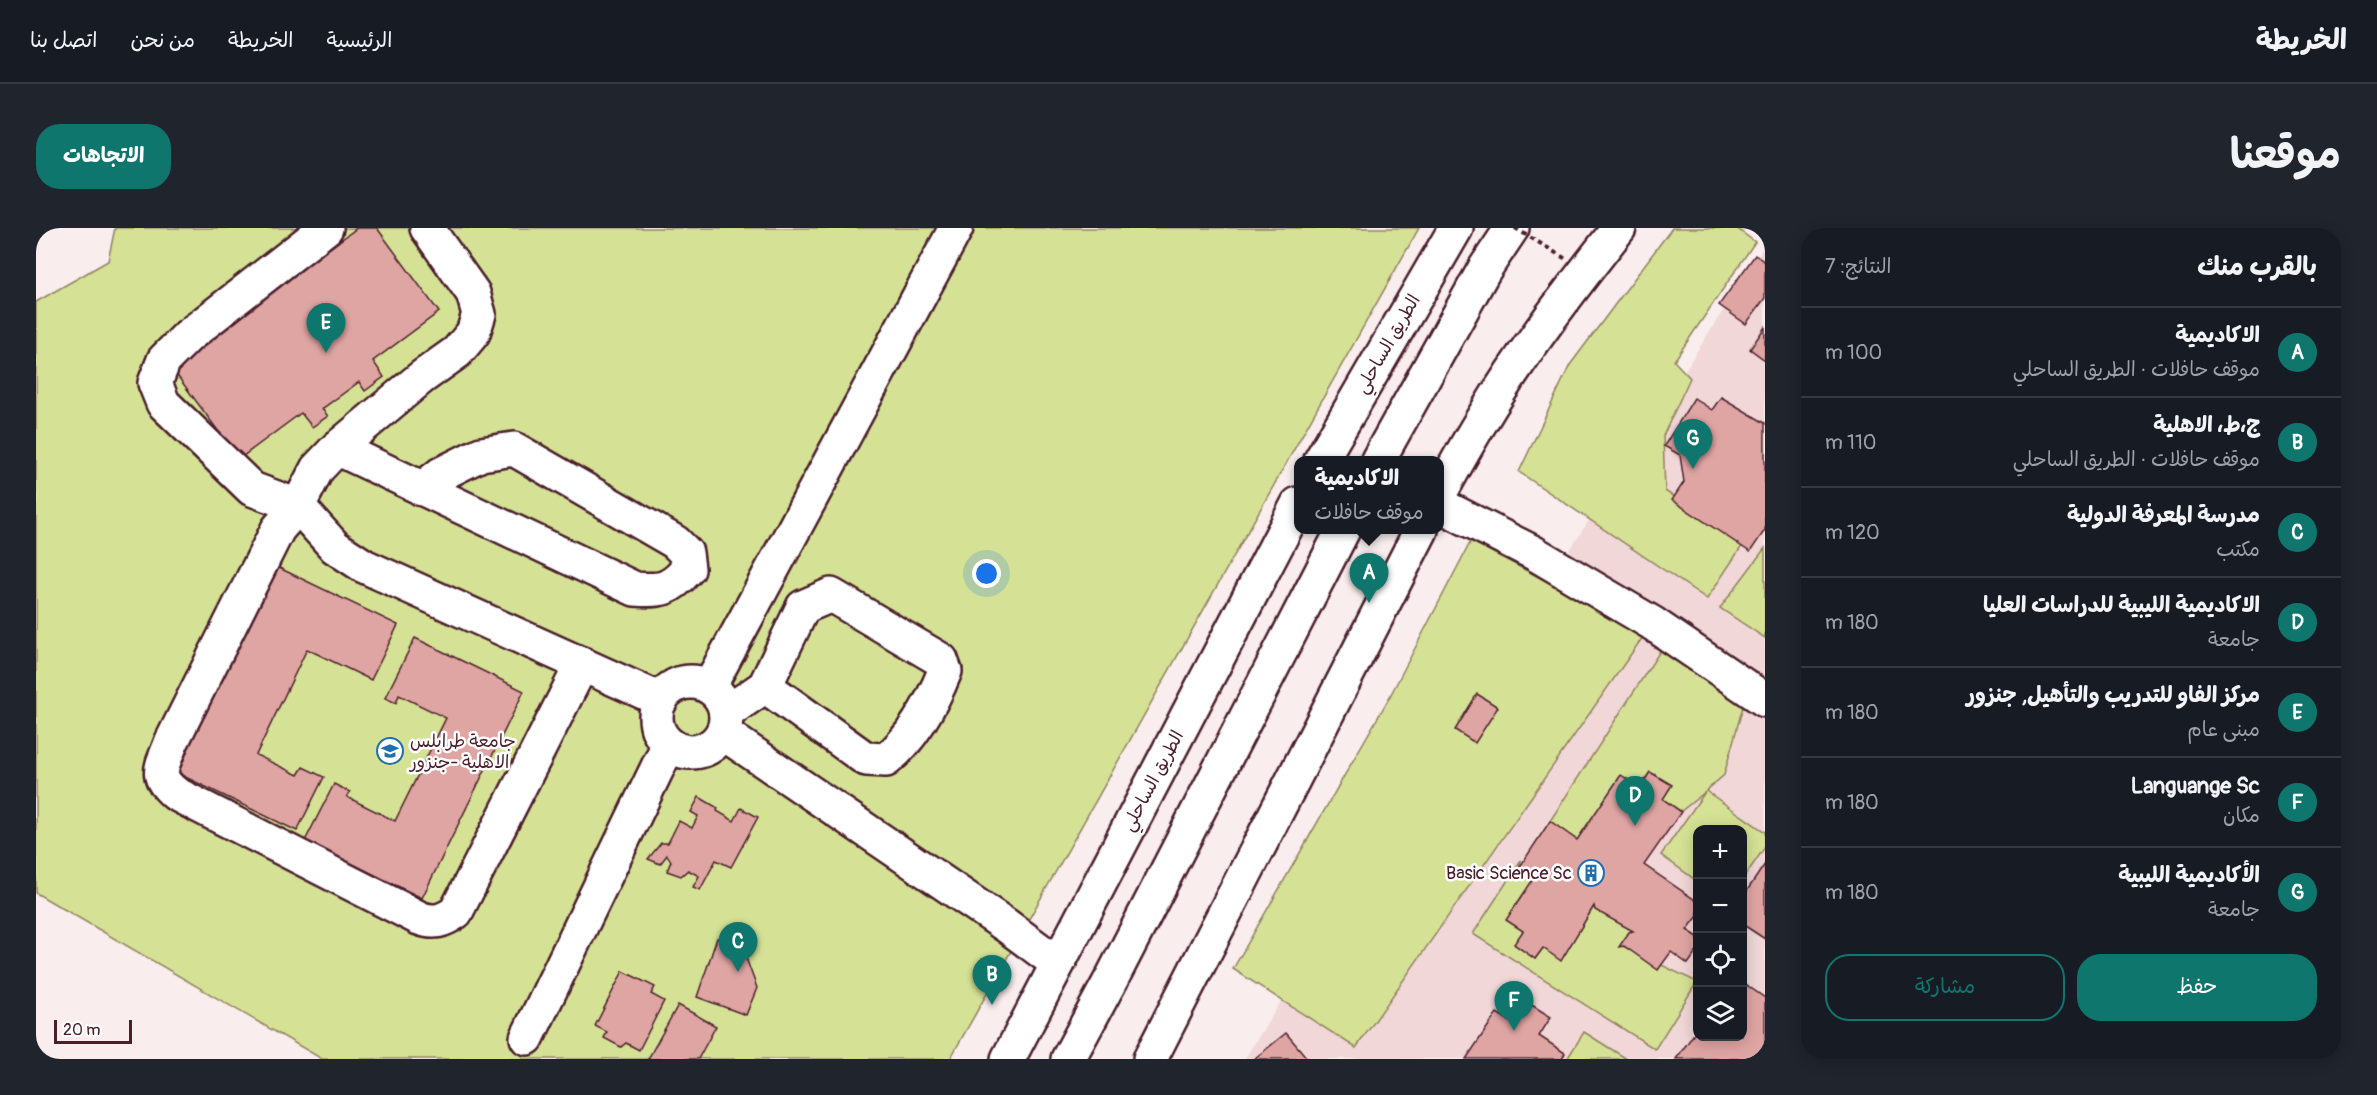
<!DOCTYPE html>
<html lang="ar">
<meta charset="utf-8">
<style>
body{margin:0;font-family:Pangolin,"Playpen Sans Arabic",sans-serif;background:#20242c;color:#f1f3f6;direction:rtl}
.controls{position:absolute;right:18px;bottom:18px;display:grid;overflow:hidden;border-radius:12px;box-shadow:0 3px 15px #0003}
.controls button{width:54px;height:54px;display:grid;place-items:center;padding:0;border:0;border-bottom:2px solid #363941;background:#171b24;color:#f1f3f6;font:30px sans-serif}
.scale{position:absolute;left:18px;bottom:15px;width:78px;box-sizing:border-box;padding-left:6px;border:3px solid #4a1f2b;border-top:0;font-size:16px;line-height:21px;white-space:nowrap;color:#4a1f2b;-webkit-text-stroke:4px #fff;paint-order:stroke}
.you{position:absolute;left:951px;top:346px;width:21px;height:21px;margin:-15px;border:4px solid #fff;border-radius:50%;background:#1a73e8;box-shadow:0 0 0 9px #1a73e833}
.badge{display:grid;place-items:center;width:39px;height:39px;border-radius:50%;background:#0f766e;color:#fff;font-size:20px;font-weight:700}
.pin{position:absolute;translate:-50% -50px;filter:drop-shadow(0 2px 3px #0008)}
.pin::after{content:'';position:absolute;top:32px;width:21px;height:18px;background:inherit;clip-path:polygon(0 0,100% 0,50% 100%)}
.popup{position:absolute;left:1258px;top:228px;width:150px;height:78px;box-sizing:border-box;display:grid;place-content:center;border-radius:12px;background:#171b24;filter:drop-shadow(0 2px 4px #0005);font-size:20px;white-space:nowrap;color:#9ea1a6}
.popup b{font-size:22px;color:#f1f3f6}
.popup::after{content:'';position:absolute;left:50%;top:100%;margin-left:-12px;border:12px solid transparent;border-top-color:#171b24}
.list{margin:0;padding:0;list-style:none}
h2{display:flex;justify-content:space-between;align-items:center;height:78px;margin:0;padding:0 24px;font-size:26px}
h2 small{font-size:20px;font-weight:400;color:#9ea1a6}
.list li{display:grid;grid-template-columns:39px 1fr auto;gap:18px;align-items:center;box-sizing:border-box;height:90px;padding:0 24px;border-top:2px solid #363941}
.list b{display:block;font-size:22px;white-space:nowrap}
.list p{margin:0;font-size:20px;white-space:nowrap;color:#9ea1a6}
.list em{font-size:20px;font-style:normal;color:#9ea1a6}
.actions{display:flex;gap:12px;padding:18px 24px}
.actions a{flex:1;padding:14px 0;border:2px solid #0f766e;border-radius:24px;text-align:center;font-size:21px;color:#0f766e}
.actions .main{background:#0f766e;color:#fff}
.icon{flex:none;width:33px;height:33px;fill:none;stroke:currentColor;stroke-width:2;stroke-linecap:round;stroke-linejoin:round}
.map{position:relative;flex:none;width:1729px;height:831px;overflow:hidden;direction:ltr;border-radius:24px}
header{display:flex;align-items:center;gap:36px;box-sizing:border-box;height:84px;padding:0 30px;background:#171b24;border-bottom:2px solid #363941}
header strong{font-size:28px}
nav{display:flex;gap:33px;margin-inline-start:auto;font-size:21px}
.intro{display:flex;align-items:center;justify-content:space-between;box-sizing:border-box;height:144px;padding:0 36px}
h1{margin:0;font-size:42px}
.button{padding:15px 27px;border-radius:24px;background:#0f766e;color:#fff;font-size:21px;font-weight:700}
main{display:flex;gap:36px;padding:0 36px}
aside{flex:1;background:#171b24;border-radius:24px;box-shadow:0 3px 15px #0003}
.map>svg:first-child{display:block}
.built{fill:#f1d7d7;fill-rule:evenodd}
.green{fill:#d5e295;stroke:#908060;stroke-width:1.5}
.building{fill:#dfa5a3;stroke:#4a1f2b;stroke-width:1.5}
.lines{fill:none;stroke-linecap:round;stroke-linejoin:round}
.minor-casing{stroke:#4a1f2b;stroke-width:38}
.major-casing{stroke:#4a1f2b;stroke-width:38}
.highway-casing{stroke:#4a1f2b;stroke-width:38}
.minor{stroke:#fff;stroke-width:33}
.major{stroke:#fff;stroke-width:33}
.highway{stroke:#fff;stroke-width:33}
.path-bridge{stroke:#4a1f2b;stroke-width:4;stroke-dasharray:4.5 4.5;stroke-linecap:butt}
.labels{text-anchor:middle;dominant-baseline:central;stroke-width:5;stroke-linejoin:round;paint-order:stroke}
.street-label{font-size:18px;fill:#4a1f2b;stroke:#fff}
.poi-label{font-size:18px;fill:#4a1f2b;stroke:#fff;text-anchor:start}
</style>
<header>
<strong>الخريطة</strong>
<nav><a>الرئيسية</a><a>الخريطة</a><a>من نحن</a><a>اتصل بنا</a></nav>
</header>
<div class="intro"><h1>موقعنا</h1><a class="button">الاتجاهات</a></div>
<main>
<aside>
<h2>بالقرب منك<small>النتائج: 7</small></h2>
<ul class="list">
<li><span class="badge">A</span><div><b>الاكاديمية</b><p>موقف حافلات · الطريق الساحلي</p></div><em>100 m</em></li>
<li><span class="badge">B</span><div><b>ج،ط، الاهلية</b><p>موقف حافلات · الطريق الساحلي</p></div><em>110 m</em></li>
<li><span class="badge">C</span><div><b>مدرسة المعرفة الدولية</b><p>مكتب</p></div><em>120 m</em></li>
<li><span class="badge">D</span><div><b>الاكاديمية الليبية للدراسات العليا</b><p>جامعة</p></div><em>180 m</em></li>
<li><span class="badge">E</span><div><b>مركز الفاو للتدريب والتأهيل, جنزور</b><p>مبنى عام</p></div><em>180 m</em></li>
<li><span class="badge">F</span><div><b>Languange Sc</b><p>مكان</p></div><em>180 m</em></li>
<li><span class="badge">G</span><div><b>الأكاديمية الليبية</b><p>جامعة</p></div><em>180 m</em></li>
</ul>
<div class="actions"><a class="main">حفظ</a><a>مشاركة</a></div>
</aside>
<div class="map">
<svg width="1729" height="831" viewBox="0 0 1729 831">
<rect width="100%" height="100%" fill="#f9eded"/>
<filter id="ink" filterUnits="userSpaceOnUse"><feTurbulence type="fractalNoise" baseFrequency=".0167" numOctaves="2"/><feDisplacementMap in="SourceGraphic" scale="12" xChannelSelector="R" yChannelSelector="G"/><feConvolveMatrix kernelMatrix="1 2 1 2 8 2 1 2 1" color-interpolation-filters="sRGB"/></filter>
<g filter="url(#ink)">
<path class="built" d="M1729 17V831H1210L1209 830ZM1662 602H1706V808H1662Z"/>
<g class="green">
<path d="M79 0H1383L914 831H286L0 665V74L72 33Z"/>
<path d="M1636 0H1700L1719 14 1638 133 1654 150 1627 208 1629 263 1708 315 1671 371 1483 244 1534 137Z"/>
<path d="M1435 313 1609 406 1320 820 1197 741 1353 470Z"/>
<path d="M1729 320V410L1684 380Z"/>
<path d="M1626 420 1709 471 1688 547 1670 563 1729 604V619L1707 651 1706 602H1662L1661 653 1625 627 1669 564 1645 583 1627 571 1635 557 1614 544 1603 559 1585 547 1541 612 1514 593Z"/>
<path d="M1485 632 1483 640 1498 650 1487 703 1479 717 1499 731 1507 720 1526 730 1558 678 1597 703 1588 719 1661 754 1619 821 1437 706Z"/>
<path d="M1548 804 1591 831H1531Z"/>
</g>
<g class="building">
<path d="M321 0H341L403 84 337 133 348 149 329 163 323 154 286 181 292 188 276 199 265 185 203 231 134 138Z"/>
<path d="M1719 27 1729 34V70L1710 96 1683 77Z"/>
<path d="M1729 99V132L1714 121Z"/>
<path d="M1685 169 1729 195V302L1714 324 1636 272 1648 254 1644 227 1628 218 1658 170 1676 182Z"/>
<path d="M237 337 362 397 335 452 271 421 220 527 262 547 267 539 288 549 261 603 137 543Z"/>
<path d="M379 410 488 463 386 670 269 613 298 556 314 564 311 569 359 593 410 490 363 467 360 475 349 470Z"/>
<path d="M1441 466 1462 479 1439 515 1419 502Z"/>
<path d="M1614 544 1636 557 1627 571 1645 584 1608 637 1662 674V688L1651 702 1662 709V722L1652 736 1635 724 1622 742 1588 718 1583 719 1593 704 1597 703 1559 682 1558 678 1525 733 1507 720 1499 731 1478 716 1487 703 1470 692 1498 650 1483 640 1514 593 1541 612 1585 547 1604 560Z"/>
<path d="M663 569 682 580 681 583 698 593 705 580 722 589 695 639 680 632 664 662 657 659 663 648 652 642 645 648 631 643 635 633 631 627 624 636 612 631 625 615H632L643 593 656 600 662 588 655 584Z"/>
<path d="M1729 636V711L1706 696V670Z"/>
<path d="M681 710 706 719 721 760 710 787 661 769Z"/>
<path d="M587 743 619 759 615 766 628 773 603 822 590 815 585 819 568 810 571 804 559 798Z"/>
<path d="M1706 754 1729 770V817L1719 831H1640L1662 800V808H1706Z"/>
<path d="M1494 776 1515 789 1503 808 1529 825 1526 831H1430L1461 785 1480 797Z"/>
<path d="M642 777 680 798 662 831H612Z"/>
<path d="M1250 805 1272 831H1218Z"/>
</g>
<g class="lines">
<defs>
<g id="minor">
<path d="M290 0 152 108 128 132 119 155 127 175 216 261 262 278 299 319 328 338 625 472"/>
<path d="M391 0 437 65 443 86 437 105 421 124 386 149 301 220 281 241 262 278 242 301 135 515C126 540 117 547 140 566L383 690C398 696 407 693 420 684L546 436"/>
<path d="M301 220 599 361C625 363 634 362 652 341L650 325 639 314 478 221 445 226 405 246 386 261"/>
<path d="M1404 277 1498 325 1616 395 1729 472"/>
<circle cx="655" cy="489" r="35"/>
<path d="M673 459 920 0"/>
<path d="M690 485 729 458 767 379 795 367 905 432 909 443C896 475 877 510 850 532L830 531 729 458"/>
<path d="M687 505 971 698 1021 735"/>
<path d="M491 810 633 516"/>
</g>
<g id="major">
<path d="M1404 265C1418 240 1432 214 1447 190 1487 123 1535 61 1583 0"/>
<path d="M1114 831 1385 302"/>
</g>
<g id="highway">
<path d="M1285 232 1420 0"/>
<path d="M1342 232 1448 42 1476 0"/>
<path d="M972 831 1262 276"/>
<path d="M1032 831 1077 748 1307 302"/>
</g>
</defs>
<use href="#minor" class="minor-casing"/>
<use href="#major" class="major-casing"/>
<use href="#highway" class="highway-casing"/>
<use href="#minor" class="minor"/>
<use href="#major" class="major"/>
<use href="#highway" class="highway"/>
<path class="path-bridge" d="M1479 0 1530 31"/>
</g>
</g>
<defs>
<symbol id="university-ring" viewBox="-11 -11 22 22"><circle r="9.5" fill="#fff" stroke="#1f6fb2" stroke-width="1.5"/><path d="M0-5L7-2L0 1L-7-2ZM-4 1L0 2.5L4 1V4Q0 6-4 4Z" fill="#1f6fb2"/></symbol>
<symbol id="building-ring" viewBox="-11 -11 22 22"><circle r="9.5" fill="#fff" stroke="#1f6fb2" stroke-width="1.5"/><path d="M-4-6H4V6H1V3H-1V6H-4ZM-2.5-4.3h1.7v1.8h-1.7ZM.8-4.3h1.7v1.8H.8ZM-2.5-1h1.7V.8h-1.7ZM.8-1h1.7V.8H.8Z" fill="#1f6fb2"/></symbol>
</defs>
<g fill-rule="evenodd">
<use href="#university-ring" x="339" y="508" width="30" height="30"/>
<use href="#building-ring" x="1540" y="630" width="30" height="30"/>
</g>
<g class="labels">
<g class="street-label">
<text transform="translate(1352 116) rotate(-60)">الطريق الساحلي</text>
<text transform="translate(1117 553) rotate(-62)">الطريق الساحلي</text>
</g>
<g class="poi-label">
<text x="374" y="513">جامعة طرابلس<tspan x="374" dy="21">الاهلية -جنزور</tspan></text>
<text x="1536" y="645" text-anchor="end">Basic Science Sc</text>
</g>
</g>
</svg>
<div class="controls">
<button>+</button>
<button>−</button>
<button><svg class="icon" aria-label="locate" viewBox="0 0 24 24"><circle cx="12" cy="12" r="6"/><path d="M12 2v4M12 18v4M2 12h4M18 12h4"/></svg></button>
<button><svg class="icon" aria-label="layers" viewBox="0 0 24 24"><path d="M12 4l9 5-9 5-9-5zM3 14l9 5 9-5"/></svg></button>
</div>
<div class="scale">20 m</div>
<div class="you"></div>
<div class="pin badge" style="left:1333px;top:375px">A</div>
<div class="popup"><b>الاكاديمية</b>موقف حافلات</div>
<div class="pin badge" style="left:956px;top:777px">B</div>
<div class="pin badge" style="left:702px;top:744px">C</div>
<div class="pin badge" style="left:1599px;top:598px">D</div>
<div class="pin badge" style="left:290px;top:125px">E</div>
<div class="pin badge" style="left:1478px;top:803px">F</div>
<div class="pin badge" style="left:1657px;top:241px">G</div>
</div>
</main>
